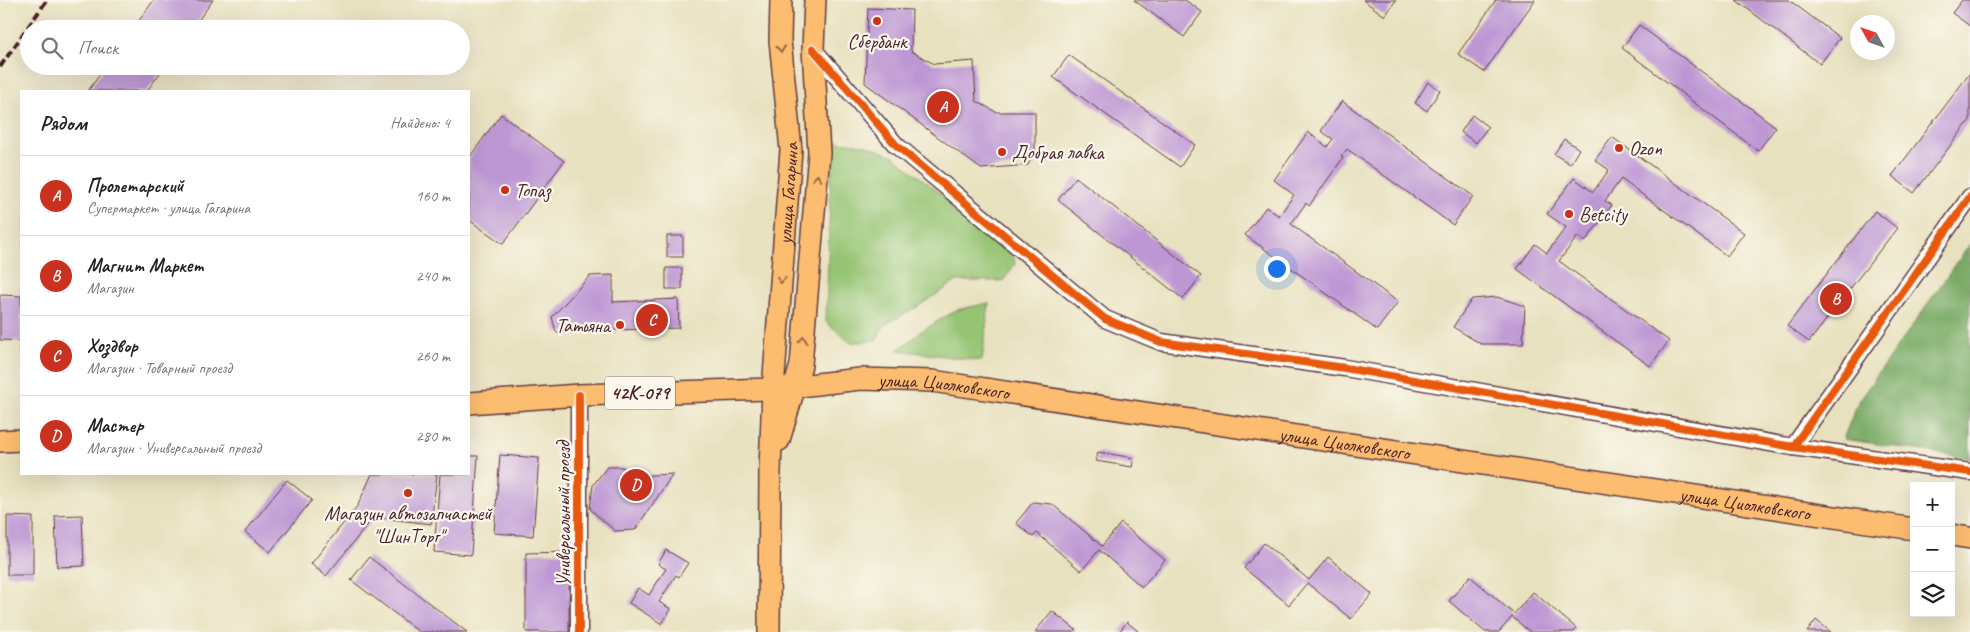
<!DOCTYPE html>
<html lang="ru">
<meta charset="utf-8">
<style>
body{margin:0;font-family:Caveat,sans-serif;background:#f2f2f2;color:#202124}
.controls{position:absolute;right:15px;bottom:15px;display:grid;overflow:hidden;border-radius:0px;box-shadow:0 5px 20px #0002}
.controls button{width:45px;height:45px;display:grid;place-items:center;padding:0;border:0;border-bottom:1px solid #e0e0e0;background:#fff;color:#202124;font:25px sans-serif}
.compass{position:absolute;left:1850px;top:15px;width:45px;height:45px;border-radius:50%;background:#fff;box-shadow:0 5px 20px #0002;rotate:310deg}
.you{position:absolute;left:1276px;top:268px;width:18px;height:18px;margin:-12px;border:4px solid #fff;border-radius:50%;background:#1a73e8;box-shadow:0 0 0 8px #1a73e833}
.badge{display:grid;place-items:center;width:32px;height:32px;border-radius:50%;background:#c8321e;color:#fff;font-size:16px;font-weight:700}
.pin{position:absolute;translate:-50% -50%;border:2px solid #fff;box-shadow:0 1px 5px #0006}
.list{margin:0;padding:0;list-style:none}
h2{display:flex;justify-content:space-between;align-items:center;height:65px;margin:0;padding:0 20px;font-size:21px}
h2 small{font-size:16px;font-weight:400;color:#757577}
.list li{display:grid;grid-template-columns:32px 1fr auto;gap:15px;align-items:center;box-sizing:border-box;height:80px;padding:0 20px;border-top:1px solid #e0e0e0}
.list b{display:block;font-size:19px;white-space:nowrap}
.list p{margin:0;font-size:16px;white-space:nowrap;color:#757577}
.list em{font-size:16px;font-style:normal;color:#757577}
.icon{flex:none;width:28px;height:28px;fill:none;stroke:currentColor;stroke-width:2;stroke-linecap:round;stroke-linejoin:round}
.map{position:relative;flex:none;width:1970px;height:632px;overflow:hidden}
.search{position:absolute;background:#fff;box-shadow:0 5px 20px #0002;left:20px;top:20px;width:450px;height:55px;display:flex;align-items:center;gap:12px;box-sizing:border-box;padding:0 18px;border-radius:28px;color:#757577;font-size:19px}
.panel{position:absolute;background:#fff;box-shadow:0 5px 20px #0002;left:20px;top:90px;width:450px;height:385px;border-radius:0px}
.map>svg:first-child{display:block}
.green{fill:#95c473;stroke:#70724f}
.forest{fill:#78aa65;stroke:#616448}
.building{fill:#bd97d4}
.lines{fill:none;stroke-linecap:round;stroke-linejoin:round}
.minor-casing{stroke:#623c41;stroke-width:19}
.major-casing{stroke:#623c41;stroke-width:24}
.minor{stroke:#fff;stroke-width:16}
.major{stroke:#fcbd6f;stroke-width:21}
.rail{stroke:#4a1f2b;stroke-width:4;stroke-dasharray:8 4;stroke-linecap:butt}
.cycleway-casing{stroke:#fbf7ec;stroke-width:11}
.cycleway{stroke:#e8590c;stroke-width:8}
.oneway{stroke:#9a664a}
.poi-dot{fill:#c8321e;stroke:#fbf7ec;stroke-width:2}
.labels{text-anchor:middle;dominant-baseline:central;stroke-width:4.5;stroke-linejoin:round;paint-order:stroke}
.shield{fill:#fbf7ec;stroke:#7f6065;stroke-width:1}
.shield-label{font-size:19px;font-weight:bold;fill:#4a1f2b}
.poi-label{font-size:20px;fill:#4a1f2b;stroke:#fbf7ec;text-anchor:start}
.street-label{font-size:20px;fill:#4a1f2b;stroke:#fbf7ec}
</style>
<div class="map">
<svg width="1970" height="632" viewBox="0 0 1970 632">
<rect width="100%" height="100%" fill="#fbf7ec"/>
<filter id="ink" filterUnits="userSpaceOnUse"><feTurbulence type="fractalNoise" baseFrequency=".02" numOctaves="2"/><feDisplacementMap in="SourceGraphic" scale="10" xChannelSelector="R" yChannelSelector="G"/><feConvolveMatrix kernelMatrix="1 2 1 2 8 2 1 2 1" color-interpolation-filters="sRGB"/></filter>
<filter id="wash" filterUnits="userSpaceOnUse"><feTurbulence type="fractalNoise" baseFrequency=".0096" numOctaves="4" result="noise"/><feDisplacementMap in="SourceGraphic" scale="20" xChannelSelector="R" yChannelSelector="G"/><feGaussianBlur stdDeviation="1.12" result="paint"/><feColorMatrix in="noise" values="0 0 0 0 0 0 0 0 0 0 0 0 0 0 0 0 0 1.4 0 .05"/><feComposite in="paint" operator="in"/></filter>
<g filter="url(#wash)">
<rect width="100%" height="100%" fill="#e8e1bf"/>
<g class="green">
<path d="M832 141 864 145 892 155 1013 251 1015 264 1003 281H957L917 307 884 325 877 340 851 343 826 322Z"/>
<path d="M989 303 982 361 898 350 922 331 956 310Z"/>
</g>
<path class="forest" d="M1970 244V458L1843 439 1858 402Z"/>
<g id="blocks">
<g class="building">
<path d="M154 0H213L192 29H133Z"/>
<path d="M1134 0H1185L1202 12 1184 37Z"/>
<path d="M1363 0H1396L1385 16Z"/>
<path d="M1496 0H1535L1484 72 1458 54Z"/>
<path d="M1736 0H1789L1840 38 1820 64Z"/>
<path d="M1962 0H1970V26L1952 13Z"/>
<path d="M868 8 912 10 911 51 934 64 974 61 976 101 996 112H1035V152L1028 165 981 169 865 83Z"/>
<path d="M1639 25 1776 127 1758 151 1622 48Z"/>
<path d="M1069 55 1195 145 1180 167 1053 77Z"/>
<path d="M106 66H165L147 91H88Z"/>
<path d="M1970 73V120L1914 193 1892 176Z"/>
<path d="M1428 82 1440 90 1427 111 1415 103Z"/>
<path d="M1342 101 1473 196 1453 225 1347 149 1341 157 1343 158 1309 206 1306 203 1291 224 1398 302 1377 330 1245 235 1266 207 1279 216 1294 195 1274 180 1308 132 1327 147 1333 139 1321 131Z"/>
<path d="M501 114 564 161 503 244 469 220V158Z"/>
<path d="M1472 115 1488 127 1476 143 1461 132Z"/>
<path d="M1612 137 1744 233 1727 256 1621 179 1605 201 1612 205 1585 242 1578 236 1559 261 1669 341 1650 366 1517 269 1535 244 1547 253 1566 227 1547 214 1574 178 1593 192 1609 170 1595 160Z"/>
<path d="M1564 139 1579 149 1570 164 1554 154Z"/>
<path d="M1076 177 1201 276 1183 299 1058 200Z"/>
<path d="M1875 211 1897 228 1809 342 1787 326Z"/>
<rect x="667" y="236" width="16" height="21"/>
<rect x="666" y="268" width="16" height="21"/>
<path d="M613 275V302L678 299 679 328 556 332 552 317 590 276Z"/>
<path d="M0 295 21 296V341L0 340Z"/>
<path d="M1497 297 1525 306 1523 344H1481L1453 327 1472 299Z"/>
<path d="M1098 452 1134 458 1132 467 1096 461Z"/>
<path d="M500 455 539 458 533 536 494 533Z"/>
<path d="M469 456H478L471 555 434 552 440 474H469Z"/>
<path d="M607 467H623L634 476 673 474 635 530 615 531 590 509 593 485Z"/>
<path d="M372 474H437L431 524 374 517 326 576 311 564 358 505Z"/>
<path d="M287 480 312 500 270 552 245 532Z"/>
<path d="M1033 502 1052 504 1102 546 1121 523 1165 560 1142 587 1099 550 1081 571 1037 533 1033 537 1016 523Z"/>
<path d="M82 515 84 566 57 567 55 516Z"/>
<path d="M7 516 33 517V575H7Z"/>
<path d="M1264 543 1309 580 1328 557 1372 594 1351 619 1307 583 1289 605 1244 568Z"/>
<path d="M666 550 688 563 679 577 676 575 659 602 671 609 662 624 629 603 638 588 649 595 666 569 658 564Z"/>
<path d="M569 552V632H526V553Z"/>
<path d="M369 557 467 632H419L351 580Z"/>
<path d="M1470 576 1514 614 1533 592 1576 628 1574 632H1530L1512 617 1499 632H1485L1449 601Z"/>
<path d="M1052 611 1076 630 1074 632H1035Z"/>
<path d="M1816 620 1831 632H1807Z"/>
<path d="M1127 622 1139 632H1119Z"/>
</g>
</g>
</g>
<g filter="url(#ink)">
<use href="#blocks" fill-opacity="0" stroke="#623c41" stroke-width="1"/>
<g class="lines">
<defs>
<g id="minor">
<path d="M813 49 896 145 1105 319 1161 342 1345 368 1793 447 1970 472"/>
<path d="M579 395V632"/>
<path d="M1793 447 1970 197"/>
</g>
<g id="major">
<path id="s1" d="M469 403 579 395 773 389 860 379 932 381 1914 529"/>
<path d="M779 440 801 365 819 153 813 49 815 0"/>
<path d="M0 441 21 440"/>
<path d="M1951 535 1970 538"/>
<path id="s2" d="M769 632 770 471 773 389 791 150 780 40 781 0"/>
</g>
</defs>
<use href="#minor" class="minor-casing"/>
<use href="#major" class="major-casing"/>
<use href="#minor" class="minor"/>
<use href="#major" class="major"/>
<path class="rail" d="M0 67 47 0"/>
<defs>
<g id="cycleway">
<path d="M813 49 896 145 1105 319 1161 342 1345 368 1793 447 1970 472"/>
<path d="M579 395V632"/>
<path d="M1793 447 1970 197"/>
</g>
</defs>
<use href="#cycleway" class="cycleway-casing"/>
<use href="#cycleway" class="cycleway"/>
</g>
<defs><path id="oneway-chevron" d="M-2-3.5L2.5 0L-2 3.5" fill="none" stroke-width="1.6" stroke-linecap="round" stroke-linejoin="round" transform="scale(1.25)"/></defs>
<g class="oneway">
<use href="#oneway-chevron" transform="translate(781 49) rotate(85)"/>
<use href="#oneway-chevron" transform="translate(817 178) rotate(-85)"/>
<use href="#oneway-chevron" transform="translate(781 280) rotate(94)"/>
<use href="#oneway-chevron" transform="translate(803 340) rotate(-85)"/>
</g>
</g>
<g class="poi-dot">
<circle cx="877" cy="21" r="5"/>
<circle cx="1619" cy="148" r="5"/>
<circle cx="1002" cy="152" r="5"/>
<circle cx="505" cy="190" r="5"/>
<circle cx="1569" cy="214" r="5"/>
<circle cx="620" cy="325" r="5"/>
<circle cx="408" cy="493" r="5"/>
</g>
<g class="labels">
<rect class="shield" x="605" y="376.5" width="70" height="33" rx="4"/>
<g class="shield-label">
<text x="640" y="393">42К-079</text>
</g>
<g class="poi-label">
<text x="877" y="41" text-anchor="middle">Сбербанк</text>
<text x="1629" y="148">Ozon</text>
<text x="1012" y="152">Добрая лавка</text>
<text x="515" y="190">Топаз</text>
<text x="1579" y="214">Betcity</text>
<text x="610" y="325" text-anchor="end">Татьяна</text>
<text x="408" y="513" text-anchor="middle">Магазин автозапчастей<tspan x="408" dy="23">"ШинТорг"</tspan></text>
</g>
<g class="street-label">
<text stroke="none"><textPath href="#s2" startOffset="439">улица Гагарина</textPath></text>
<text stroke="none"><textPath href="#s1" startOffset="476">улица Циолковского</textPath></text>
<text stroke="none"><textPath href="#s1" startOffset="881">улица Циолковского</textPath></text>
<text stroke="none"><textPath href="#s1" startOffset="1286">улица Циолковского</textPath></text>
<text transform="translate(563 514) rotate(-90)">Универсальный проезд</text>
</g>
</g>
</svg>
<div class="controls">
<button>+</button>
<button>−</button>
<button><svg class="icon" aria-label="layers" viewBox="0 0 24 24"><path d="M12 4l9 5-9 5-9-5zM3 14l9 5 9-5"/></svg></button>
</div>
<svg class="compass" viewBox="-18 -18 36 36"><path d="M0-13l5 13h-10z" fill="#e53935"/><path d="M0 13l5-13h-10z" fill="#757577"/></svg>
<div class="you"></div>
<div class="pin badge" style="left:943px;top:107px">A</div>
<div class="pin badge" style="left:1836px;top:299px">B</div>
<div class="pin badge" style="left:652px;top:320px">C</div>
<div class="pin badge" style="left:636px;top:485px">D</div>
<div class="search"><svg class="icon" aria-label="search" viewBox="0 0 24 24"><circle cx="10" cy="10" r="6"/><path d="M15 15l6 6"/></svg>Поиск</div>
<section class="panel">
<h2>Рядом<small>Найдено: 4</small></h2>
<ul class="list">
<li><span class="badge">A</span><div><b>Пролетарский</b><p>Супермаркет · улица Гагарина</p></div><em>160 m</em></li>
<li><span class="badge">B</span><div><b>Магнит Маркет</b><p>Магазин</p></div><em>240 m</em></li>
<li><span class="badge">C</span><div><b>Хоздвор</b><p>Магазин · Товарный проезд</p></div><em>260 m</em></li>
<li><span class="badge">D</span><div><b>Мастер</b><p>Магазин · Универсальный проезд</p></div><em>280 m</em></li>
</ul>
</section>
</div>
